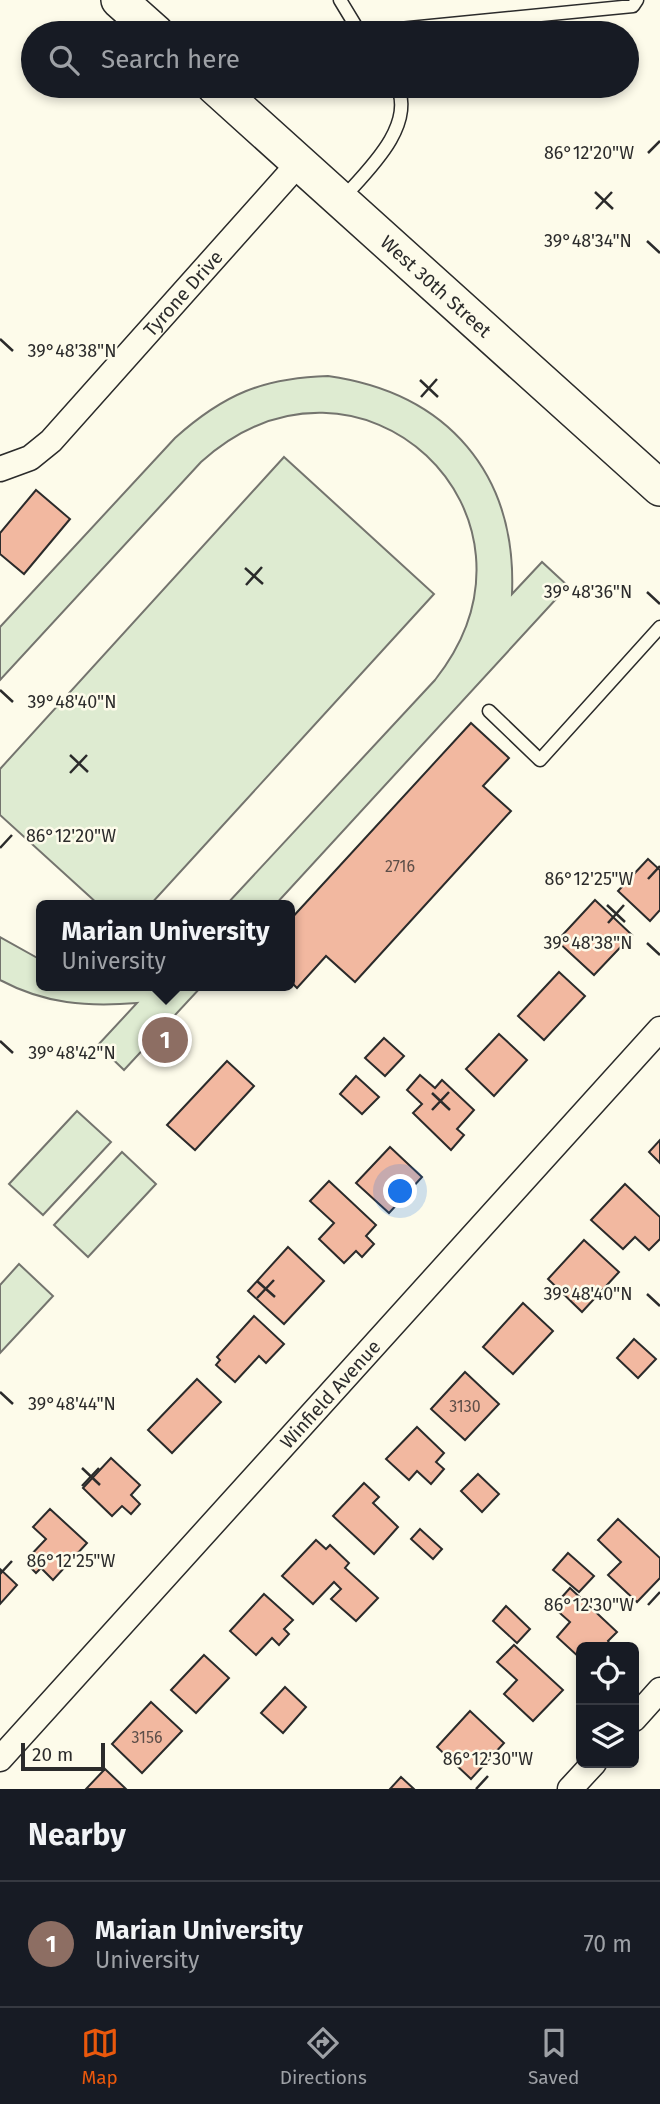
<!DOCTYPE html>
<meta charset="utf-8">
<style>
body{margin:0;font-family:"Fira Sans",sans-serif;background:#20242c;color:#f1f3f6}
.controls{position:absolute;right:21px;bottom:21px;display:grid;overflow:hidden;border-radius:10px;box-shadow:0 4px 10px #0003}
.controls button{width:63px;height:63px;display:grid;place-items:center;padding:0;border:0;border-bottom:2px solid #363941;background:#171b24;color:#f1f3f6;font:35px sans-serif}
.scale{position:absolute;left:21px;bottom:18px;width:84px;box-sizing:border-box;padding-left:7px;border:4px solid #2b2b2b;border-top:0;font-size:19px;line-height:24px;white-space:nowrap;color:#2b2b2b;-webkit-text-stroke:5px #fdfbea;paint-order:stroke}
.you{position:absolute;left:401px;top:1192px;width:24px;height:24px;margin:-18px;border:5px solid #fff;border-radius:50%;background:#1a73e8;box-shadow:0 0 0 10px #1a73e833}
.badge{display:grid;place-items:center;width:46px;height:46px;border-radius:50%;background:#ea580c;color:#fff;font-size:23px;font-weight:700}
.pin{position:absolute;translate:-50% -50%;border:4px solid #fff;box-shadow:0 2px 7px #0006}
.popup{position:absolute;left:36px;top:900px;width:259px;height:91px;box-sizing:border-box;display:grid;place-content:center;border-radius:10px;background:#171b24;filter:drop-shadow(0 2px 5px #0005);font-size:23px;white-space:nowrap;color:#9ea1a6}
.popup b{font-size:26px;color:#f1f3f6}
.popup::after{content:'';position:absolute;left:50%;top:100%;margin-left:-14px;border:14px solid transparent;border-top-color:#171b24}
.list{margin:0;padding:0;list-style:none}
h2{display:flex;justify-content:space-between;align-items:center;height:91px;margin:0;padding:0 28px;font-size:30px}
h2 small{font-size:23px;font-weight:400;color:#9ea1a6}
.list li{display:grid;grid-template-columns:46px 1fr auto;gap:21px;align-items:center;box-sizing:border-box;height:126px;padding:0 28px;border-top:2px solid #363941}
.list b{display:block;font-size:26px;white-space:nowrap}
.list p{margin:0;font-size:23px;white-space:nowrap;color:#9ea1a6}
.list em{font-size:23px;font-style:normal;color:#9ea1a6}
.icon{flex:none;width:38px;height:38px;fill:none;stroke:currentColor;stroke-width:2;stroke-linecap:round;stroke-linejoin:round}
.map{position:relative;flex:none;width:660px;height:1789px;overflow:hidden}
.search{position:absolute;background:#171b24;box-shadow:0 4px 10px #0003;left:21px;right:21px;top:21px;height:77px;display:flex;align-items:center;gap:18px;box-sizing:border-box;padding:0 24px;border-radius:38px;color:#9ea1a6;font-size:26px}
.sheet{height:217px;background:#171b24}
nav{display:flex;justify-content:space-around;align-items:center;box-sizing:border-box;height:98px;border-top:2px solid #363941;background:#171b24;font-size:19px;color:#9ea1a6}
nav a{display:grid;justify-items:center;gap:4px}
nav .on{color:#ea580c}
.map>svg:first-child{display:block}
.green{fill:#deebd1;stroke:#74746e;stroke-width:2}
.building{fill:#f2b8a0;stroke:#2b2b2b;stroke-width:2}
.lines{fill:none;stroke-linecap:round;stroke-linejoin:round}
.service-casing{stroke:#2b2b2b;stroke-width:15}
.minor-casing{stroke:#2b2b2b;stroke-width:27}
.secondary-casing{stroke:#2b2b2b;stroke-width:38}
.service{stroke:#fdfbea;stroke-width:12}
.minor{stroke:#fdfbea;stroke-width:24}
.secondary{stroke:#fdfbea;stroke-width:35}
.ticks{fill:none;stroke:#2b2b2b;stroke-width:2.5}
.labels{text-anchor:middle;dominant-baseline:central;stroke-width:5;stroke-linejoin:round;paint-order:stroke}
.number-label{font-size:16px;fill:#5d4e48}
.street-label{font-size:19px;fill:#2b2b2b;stroke:#fdfbea}
.ticks-label{font-size:18px;text-anchor:middle;fill:#2b2b2b;stroke:#fdfbea;stroke-width:5;stroke-linejoin:round;paint-order:stroke}
</style>
<div class="map">
<svg width="660" height="1789" viewBox="0 0 660 1789">
<rect width="100%" height="100%" fill="#fdfbea"/>
<g class="green">
<path d="M328 376C448 393 517 474 512 594L542 562 568 586 275 905H226L435 680C566 514 359 320 201 462L0 680V627L175 438C224 394 263 378 328 376Z"/>
<path d="M284 457 434 594 150 905H99L0 815V769Z"/>
<path d="M0 937 41 960V986H202L124 1070 98 1045 137 1003C87 1007 45 1004 0 980Z"/>
<path d="M77 1111 111 1142 43 1215 9 1184Z"/>
<path d="M122 1152 156 1184 88 1257 54 1225Z"/>
<path d="M19 1264 53 1296 0 1353V1285Z"/>
</g>
<g class="building">
<path d="M36 490 70 519 24 574 0 554V533Z"/>
<path d="M471 723 509 758 483 786 511 811 355 982 326 956 297 988 289 980V921Z"/>
<path d="M648 859 660 870V910L650 921 618 891Z"/>
<path d="M595 900 632 935 594 975 557 941Z"/>
<path d="M559 972 585 996 544 1040 518 1016Z"/>
<path d="M499 1034 527 1060 494 1096 466 1069Z"/>
<path d="M384 1038 404 1056 385 1076 365 1058Z"/>
<path d="M227 1061 254 1086 195 1150 167 1125Z"/>
<path d="M420 1075 435 1088 442 1080 474 1110 457 1129 464 1135 451 1150 413 1113 422 1104 407 1090Z"/>
<path d="M356 1076 379 1097 362 1114 340 1094Z"/>
<path d="M660 1140V1163L649 1152Z"/>
<path d="M390 1147 422 1177 389 1213 356 1183Z"/>
<path d="M329 1181 376 1225 366 1236 374 1244 362 1257 356 1251 344 1263 319 1239 334 1223 310 1201Z"/>
<path d="M625 1184 660 1217V1239L649 1250 635 1237 623 1249 591 1220Z"/>
<path d="M584 1240 619 1272 582 1312 548 1279Z"/>
<path d="M288 1247 324 1281 284 1324 248 1291Z"/>
<path d="M523 1303 553 1331 513 1374 483 1347Z"/>
<path d="M254 1316 284 1344 266 1363 259 1356 235 1382 216 1365 220 1360 217 1357Z"/>
<path d="M634 1339 656 1359 638 1378 617 1358Z"/>
<path d="M465 1372 499 1404 465 1440 431 1409Z"/>
<path d="M197 1379 221 1402 172 1453 148 1430Z"/>
<path d="M417 1427 444 1453 436 1462 444 1469 431 1484 417 1471 409 1480 386 1459Z"/>
<path d="M111 1458 140 1485 131 1495 140 1504 131 1514 122 1506 112 1516 83 1488Z"/>
<path d="M478 1474 499 1494 482 1512 461 1491Z"/>
<path d="M364 1483 379 1497 373 1503 398 1527 374 1554 333 1516Z"/>
<path d="M50 1509 87 1543 53 1580 41 1568 36 1573 29 1566 33 1562 28 1558 46 1539 33 1527Z"/>
<path d="M618 1519 660 1558V1578L637 1602 608 1575 621 1562 598 1540Z"/>
<path d="M420 1529 442 1549 433 1559 411 1539Z"/>
<path d="M316 1540 326 1549 330 1545 349 1563 345 1568 378 1598 356 1621 331 1599 341 1589 334 1582 313 1604 282 1576Z"/>
<path d="M568 1553 594 1576 579 1592 553 1570Z"/>
<path d="M0 1569 17 1585 0 1604Z"/>
<path d="M570 1588 617 1632 608 1641 612 1647H581V1659L557 1637 570 1622 553 1607Z"/>
<path d="M264 1594 293 1620 284 1629 289 1634 279 1645 272 1638 256 1655 230 1631Z"/>
<path d="M506 1606 530 1629 517 1643 493 1621Z"/>
<path d="M514 1645 563 1690 533 1721 504 1694 517 1680 497 1662Z"/>
<path d="M204 1655 229 1678 196 1713 171 1690Z"/>
<path d="M285 1687 306 1707 283 1733 261 1713Z"/>
<path d="M151 1702 182 1731 142 1773 112 1744Z"/>
<path d="M470 1711 504 1743 471 1779 437 1747Z"/>
<path d="M105 1769 126 1789H86Z"/>
<path d="M401 1777 414 1789H390Z"/>
</g>
<g class="lines">
<defs>
<g id="service">
<path d="M340 0 360 33"/>
<path d="M359 33 633 6 637 0"/>
<path d="M343 198C367 171 416 126 397 86"/>
<path d="M489 711 540 760 660 627"/>
</g>
<g id="minor">
<path id="s1" d="M0 469 30 458 51 441 299 163"/>
<path d="M634 1719 660 1690"/>
<path id="s2" d="M0 1759 660 1029"/>
<path d="M570 1789 594 1763"/>
</g>
<g id="secondary">
<path d="M119 0 156 33"/>
<path id="s3" d="M214 86 660 488"/>
</g>
</defs>
<use href="#service" class="service-casing"/>
<use href="#minor" class="minor-casing"/>
<use href="#secondary" class="secondary-casing"/>
<use href="#service" class="service"/>
<use href="#minor" class="minor"/>
<use href="#secondary" class="secondary"/>
</g>
<path class="ticks" d="M648 153 660 141M595 192 613 209M596 209 612 192M647 241 660 253M0 339 13 351M420 380 438 397M421 397 437 379M245 568 263 584M246 585 262 567M647 592 660 604M0 690 13 702M70 755 88 772M70 773 87 755M0 848 12 835M648 879 660 866M607 905 625 922M608 923 624 905M647 943 660 955M0 1041 13 1053M432 1093 450 1110M432 1110 449 1092M257 1281 275 1297M647 1294 660 1306M257 1298 274 1280M0 1392 13 1404M82 1468 100 1485M82 1486 99 1468M0 1574 12 1561M648 1605 660 1592M476 1789 488 1776"/>
<g class="labels">
<g class="number-label">
<text x="400" y="866">2716</text>
<text x="465" y="1406">3130</text>
<text x="147" y="1737">3156</text>
</g>
<g class="street-label">
<text stroke="none"><textPath href="#s3" startOffset="299">West 30th Street</textPath></text>
<text stroke="none"><textPath href="#s1" startOffset="257">Tyrone Drive</textPath></text>
<text stroke="none"><textPath href="#s2" startOffset="492">Winfield Avenue</textPath></text>
</g>
</g>
<g class="ticks-label">
<text x="589" y="159">86°12'20"W</text>
<text x="588" y="247">39°48'34"N</text>
<text x="72" y="357">39°48'38"N</text>
<text x="588" y="598">39°48'36"N</text>
<text x="72" y="708">39°48'40"N</text>
<text x="71" y="842">86°12'20"W</text>
<text x="589" y="885">86°12'25"W</text>
<text x="588" y="949">39°48'38"N</text>
<text x="72" y="1059">39°48'42"N</text>
<text x="588" y="1300">39°48'40"N</text>
<text x="72" y="1410">39°48'44"N</text>
<text x="71" y="1567">86°12'25"W</text>
<text x="589" y="1611">86°12'30"W</text>
<text x="488" y="1765">86°12'30"W</text>
</g>
</svg>
<div class="controls">
<button><svg class="icon" aria-label="locate" viewBox="0 0 24 24"><circle cx="12" cy="12" r="6"/><path d="M12 2v4M12 18v4M2 12h4M18 12h4"/></svg></button>
<button><svg class="icon" aria-label="layers" viewBox="0 0 24 24"><path d="M12 4l9 5-9 5-9-5zM3 14l9 5 9-5"/></svg></button>
</div>
<div class="scale">20 m</div>
<div class="you"></div>
<div class="pin badge" style="left:165px;top:1040px;background:#8d6e63">1</div>
<div class="popup"><b>Marian University</b>University</div>
<div class="search"><svg class="icon" aria-label="search" viewBox="0 0 24 24"><circle cx="10" cy="10" r="6"/><path d="M15 15l6 6"/></svg>Search here</div>
</div>
<section class="sheet">
<h2>Nearby<small></small></h2>
<ul class="list">
<li><span class="badge" style="background:#8d6e63">1</span><div><b>Marian University</b><p>University</p></div><em>70 m</em></li>
</ul>
</section>
<nav>
<a class="on"><svg class="icon" aria-label="map" viewBox="0 0 24 24"><path d="M3 6l6-2 6 2 6-2v14l-6 2-6-2-6 2zM9 4v14M15 6v14"/></svg>Map</a>
<a><svg class="icon" aria-label="directions" viewBox="0 0 24 24"><path d="M12 3l9 9-9 9-9-9zM9 14v-3h6M13 9l2 2-2 2"/></svg>Directions</a>
<a><svg class="icon" aria-label="saved" viewBox="0 0 24 24"><path d="M7 4h10v16l-5-4-5 4z"/></svg>Saved</a>
</nav>
